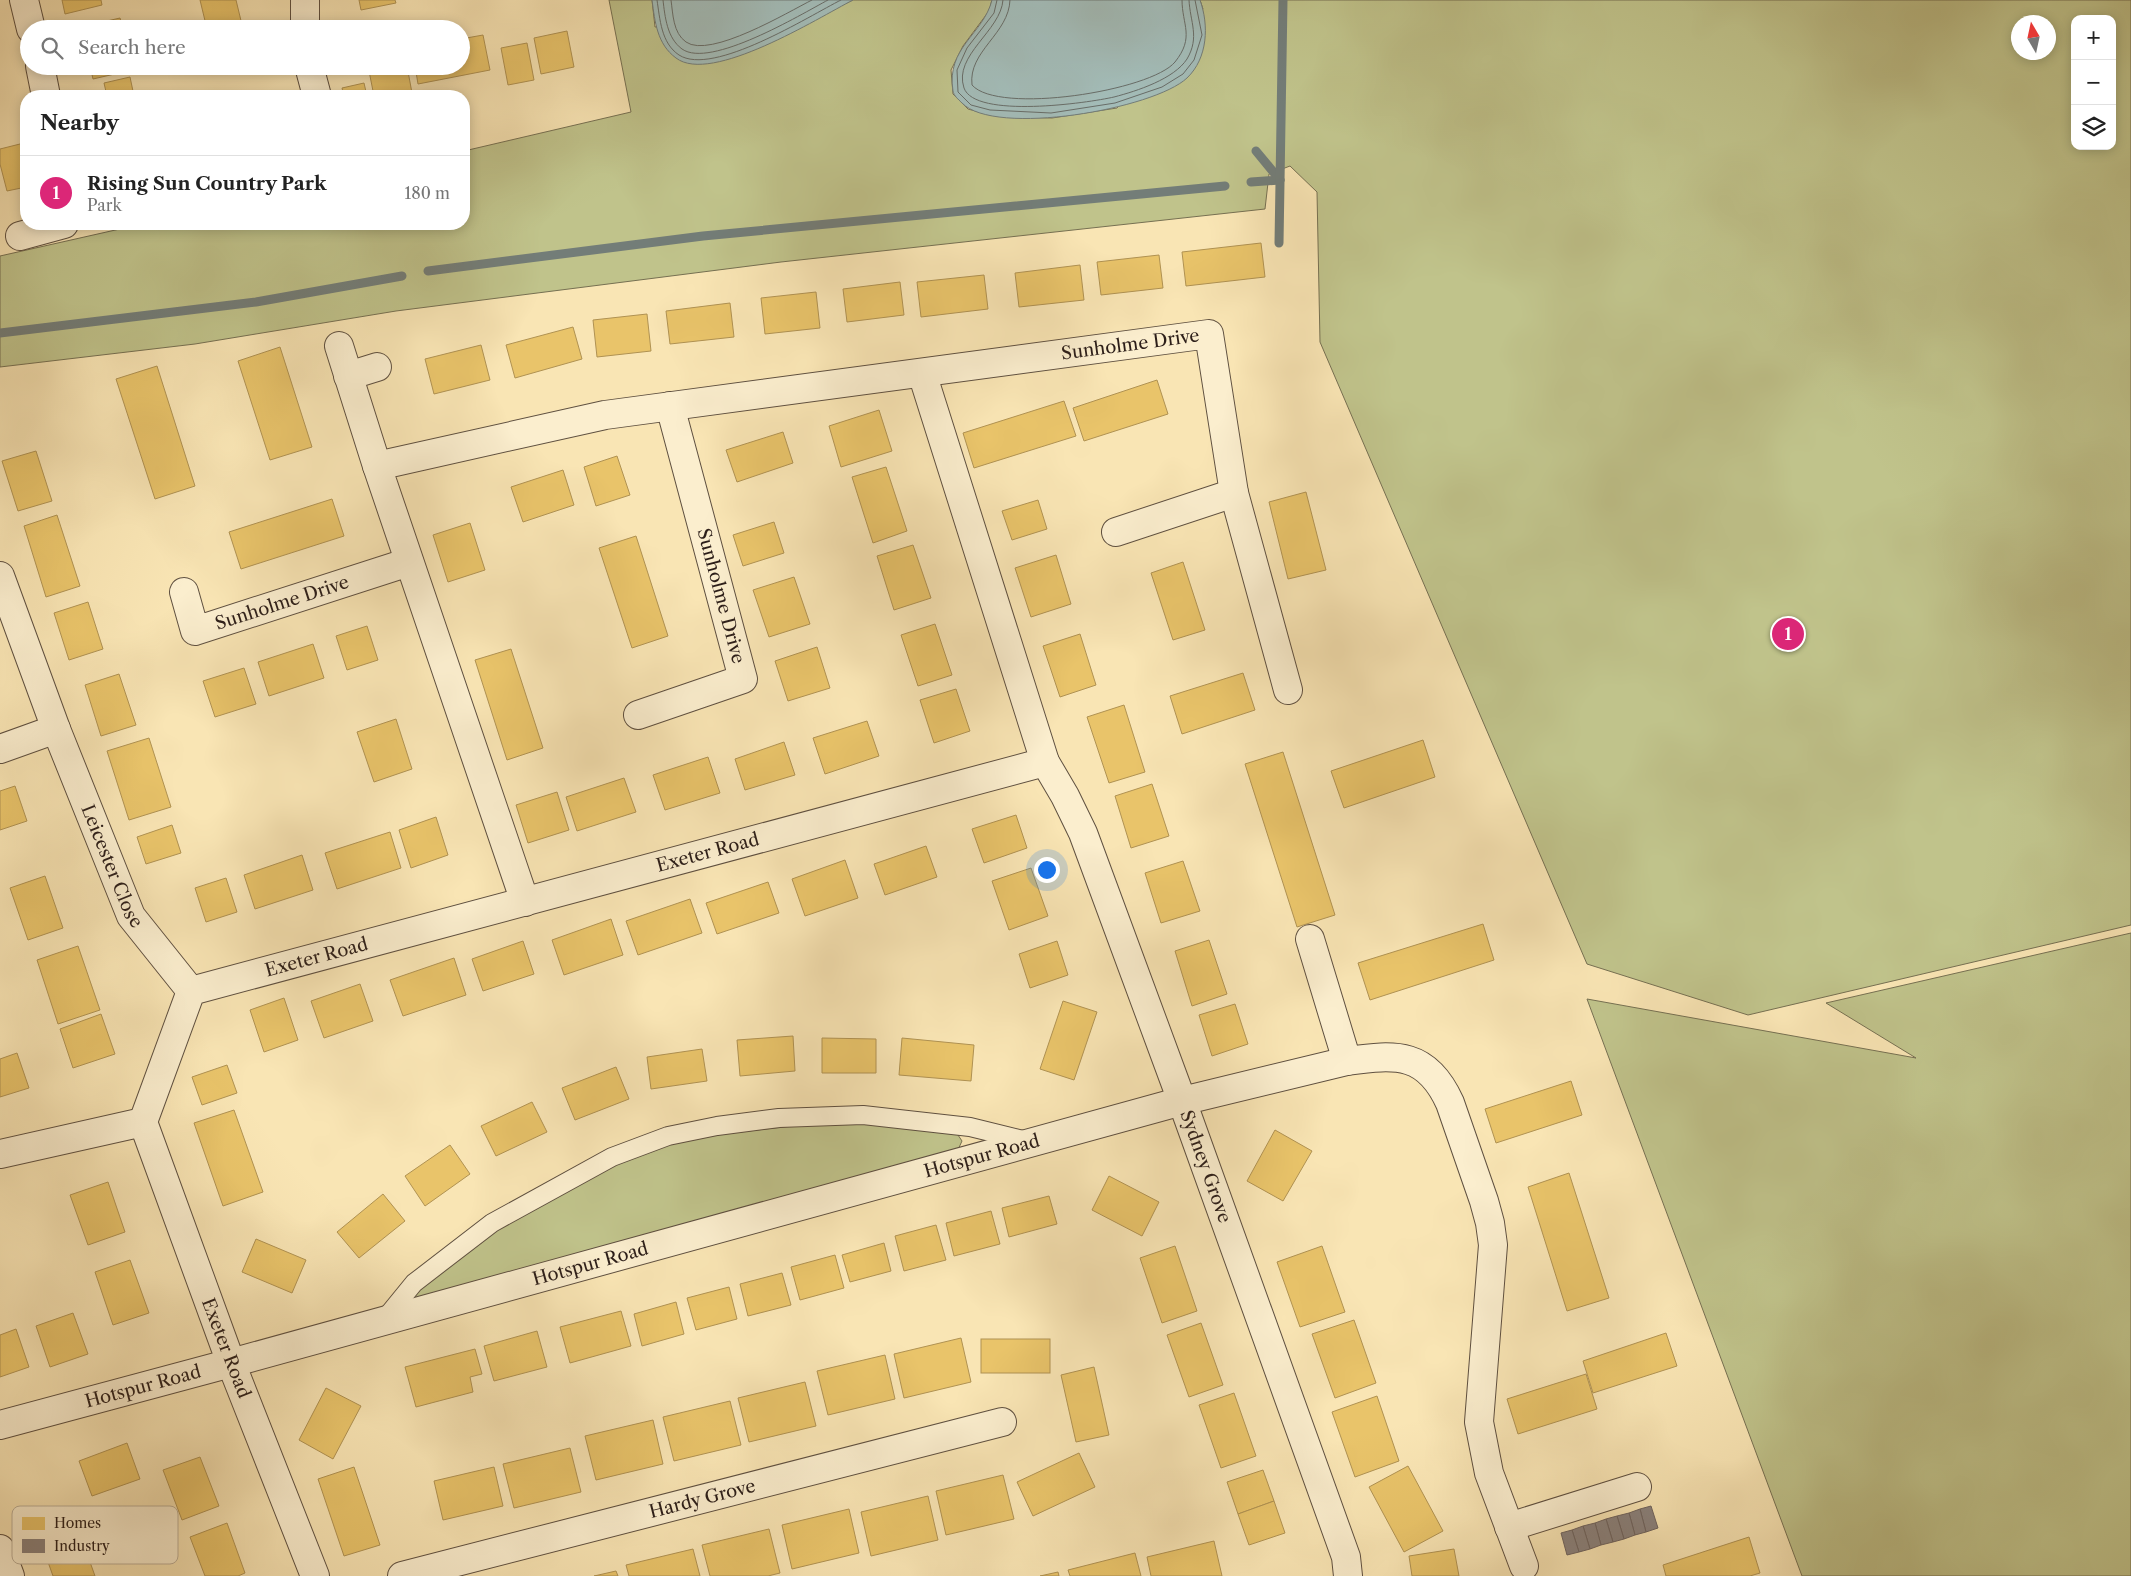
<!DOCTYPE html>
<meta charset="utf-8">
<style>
body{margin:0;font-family:"Libre Caslon Text",serif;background:#f2f2f2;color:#222}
.controls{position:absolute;right:15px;top:15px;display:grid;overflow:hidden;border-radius:10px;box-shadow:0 2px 12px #0003}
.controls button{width:45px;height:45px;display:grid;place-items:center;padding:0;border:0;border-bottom:1px solid #e0e0e0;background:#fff;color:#222;font:25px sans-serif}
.compass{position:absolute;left:2011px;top:15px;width:45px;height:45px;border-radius:50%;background:#fff;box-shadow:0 2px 12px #0003;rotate:351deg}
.you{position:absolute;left:1046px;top:869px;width:18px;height:18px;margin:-12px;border:4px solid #fff;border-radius:50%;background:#1a73e8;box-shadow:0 0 0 8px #1a73e833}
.badge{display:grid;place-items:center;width:32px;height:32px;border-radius:50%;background:#db2777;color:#fff;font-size:16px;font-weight:700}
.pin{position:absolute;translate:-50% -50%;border:2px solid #fff;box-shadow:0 1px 5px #0006}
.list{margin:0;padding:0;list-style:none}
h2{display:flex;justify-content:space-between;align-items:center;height:65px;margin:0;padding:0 20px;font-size:21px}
h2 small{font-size:16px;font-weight:400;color:#767676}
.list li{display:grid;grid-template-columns:32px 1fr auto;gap:15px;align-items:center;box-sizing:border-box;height:75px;padding:0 20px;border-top:1px solid #e0e0e0}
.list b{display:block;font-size:19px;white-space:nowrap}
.list p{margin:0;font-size:16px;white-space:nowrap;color:#767676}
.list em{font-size:16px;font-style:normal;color:#767676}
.icon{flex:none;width:28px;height:28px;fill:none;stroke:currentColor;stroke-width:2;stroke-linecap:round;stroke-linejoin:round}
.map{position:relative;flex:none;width:2131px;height:1576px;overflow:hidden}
.search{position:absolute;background:#fff;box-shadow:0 2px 12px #0003;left:20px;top:20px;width:450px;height:55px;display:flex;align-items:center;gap:12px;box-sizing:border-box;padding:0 18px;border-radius:28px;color:#767676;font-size:19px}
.panel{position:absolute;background:#fff;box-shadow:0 2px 12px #0003;left:20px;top:90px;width:450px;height:140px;border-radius:20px}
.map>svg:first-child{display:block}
.green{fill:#c0c38b;stroke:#767052;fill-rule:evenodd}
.water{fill:#a3bcb8;stroke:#737d78}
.homes{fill:#e9c46a;stroke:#b09252}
.industry{fill:#8a817c;stroke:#6e635e}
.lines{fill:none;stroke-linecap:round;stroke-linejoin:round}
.shore{stroke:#686d68;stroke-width:1}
.stream{stroke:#737d78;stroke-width:9}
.lane-casing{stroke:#5f5040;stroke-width:20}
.street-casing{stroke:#5f5040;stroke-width:30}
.lane{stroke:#fbeece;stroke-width:18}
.street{stroke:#fbeece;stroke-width:28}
.labels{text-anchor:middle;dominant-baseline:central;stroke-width:5;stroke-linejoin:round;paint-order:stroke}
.street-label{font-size:18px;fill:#2c1e19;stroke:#fbeece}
.key{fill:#fbeece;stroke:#bdb098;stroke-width:1}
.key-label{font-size:14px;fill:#2c1e19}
</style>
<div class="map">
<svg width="2131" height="1576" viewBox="0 0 2131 1576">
<rect width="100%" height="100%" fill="#f9e5b4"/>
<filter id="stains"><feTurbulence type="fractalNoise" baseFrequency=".004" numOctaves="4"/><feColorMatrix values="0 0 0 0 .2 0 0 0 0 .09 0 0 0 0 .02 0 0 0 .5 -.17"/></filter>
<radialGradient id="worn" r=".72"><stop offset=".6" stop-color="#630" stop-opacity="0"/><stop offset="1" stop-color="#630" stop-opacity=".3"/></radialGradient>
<g class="green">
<path d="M609 0H652L655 27 834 9 853 0H992L989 11 963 46 951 70 953 94 968 109 990 115 1015 117 1052 118 1117 108 1203 9 1200 0H2131V925L1748 1015 1587 964 1320 342 1317 192 1290 166 1269 174 1265 209 781 262 396 311 195 344 0 367V256L142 224H464V151L631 112ZM2075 19H2112V146H2075ZM2018 22H2048V52H2018Z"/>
<path d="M2131 933V1576H1802L1587 999 1916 1058 1826 1003Z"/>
<path d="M863 1121 956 1132 962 1141 956 1154 420 1300 412 1298 423 1283 502 1225 621 1161 669 1144 722 1134 792 1126Z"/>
</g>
<g class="water">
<path d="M652 0H853C818 18 711 85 676 58 657 44 655 22 652 0Z"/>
<path d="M992 0H1200C1209 25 1208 58 1187 78 1154 109 995 137 962 103 958 99 954 96 953 91 946 47 983 35 992 0Z"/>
</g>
<g class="homes">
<path d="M62 0H101L102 5 65 14Z"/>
<path d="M200 0H236L243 29H207Z"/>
<path d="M359 0H395L396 3 361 10Z"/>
<path d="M120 18 123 29H81V27Z"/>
<path d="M567 31 574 67 541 74 534 38Z"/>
<path d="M483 35 490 70 418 84 415 66H461V39Z"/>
<path d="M527 43 534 80 508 85 501 48Z"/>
<path d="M90 66H131L132 70 93 79Z"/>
<path d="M368 66H407L412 93 397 96H374Z"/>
<path d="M130 77 134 96H107L104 83Z"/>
<path d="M364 83 367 96H344L342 88Z"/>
<path d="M24 143 26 151V187L7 191 0 164V149Z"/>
<path d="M1261 243 1265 277 1186 286 1182 252Z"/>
<path d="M1159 255 1163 288 1101 295 1097 262Z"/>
<path d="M1080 265 1084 300 1019 307 1015 273Z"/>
<path d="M984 275 988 309 921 317 917 282Z"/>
<path d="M900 282 904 315 847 322 843 289Z"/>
<path d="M816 292 820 328 765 334 761 298Z"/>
<path d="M730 303 734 337 670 344 666 311Z"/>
<path d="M647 314 651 351 597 357 593 320Z"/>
<path d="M573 327 582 359 515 378 506 345Z"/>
<path d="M481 345 490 380 434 394 425 359Z"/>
<path d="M280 347 312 447 270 460 238 361Z"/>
<path d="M157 366 195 486 155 499 116 379Z"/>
<path d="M1157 380 1168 414 1084 441 1073 408Z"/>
<path d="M1064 401 1076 436 974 468 963 433Z"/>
<path d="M879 410 892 451 841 467 829 426Z"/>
<path d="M783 432 793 463 737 482 726 450Z"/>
<path d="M36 451 52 501 18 511 2 461Z"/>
<path d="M617 456 630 495 596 506 584 467Z"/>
<path d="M886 467 907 531 873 543 852 477Z"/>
<path d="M563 470 574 505 523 522 511 487Z"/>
<path d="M1306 492 1326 570 1288 579 1269 502Z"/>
<path d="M332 499 344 536 241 569 229 532Z"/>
<path d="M1038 500 1047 529 1012 540 1002 511Z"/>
<path d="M57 515 80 586 46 597 24 526Z"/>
<path d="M774 522 784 553 743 566 733 535Z"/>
<path d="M470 523 485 570 448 582 433 535Z"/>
<path d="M636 536 668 636 632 648 599 548Z"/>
<path d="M913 545 931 598 894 610 877 556Z"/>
<path d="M1056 555 1071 604 1031 617 1015 568Z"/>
<path d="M1183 562 1205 630 1173 640 1151 573Z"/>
<path d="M794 577 810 624 769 637 753 590Z"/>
<path d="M88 602 103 649 69 660 54 613Z"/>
<path d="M935 624 952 675 918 686 901 635Z"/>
<path d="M367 626 378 660 347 670 336 636Z"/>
<path d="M1080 634 1096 685 1060 697 1043 646Z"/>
<path d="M313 644 324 678 269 696 258 662Z"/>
<path d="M817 647 830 688 788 701 775 661Z"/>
<path d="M511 649 543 748 507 760 475 660Z"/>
<path d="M244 668 256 704 215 717 203 681Z"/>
<path d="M1243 673 1255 710 1182 734 1170 696Z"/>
<path d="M119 674 136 725 101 736 85 685Z"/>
<path d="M956 689 970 731 934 743 920 700Z"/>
<path d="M1124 705 1145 772 1109 783 1087 717Z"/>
<path d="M396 719 412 769 374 782 357 732Z"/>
<path d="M867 721 879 756 825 774 813 738Z"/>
<path d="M149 738 171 807 129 820 107 751Z"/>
<path d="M1423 740 1435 777 1344 808 1331 771Z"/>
<path d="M784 742 795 775 745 790 735 759Z"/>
<path d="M1283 752 1335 915 1297 927 1245 764Z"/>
<path d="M708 757 720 793 665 810 653 775Z"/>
<path d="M624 778 636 812 577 831 566 797Z"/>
<path d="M1152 784 1169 836 1131 848 1115 796Z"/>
<path d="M15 786 27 821 0 830V791Z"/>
<path d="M557 792 569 830 528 843 516 805Z"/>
<path d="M1016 815 1027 848 984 863 972 829Z"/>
<path d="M436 817 448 855 411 868 399 830Z"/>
<path d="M172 825 181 853 146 864 137 837Z"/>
<path d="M390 832 401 868 337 889 325 853Z"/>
<path d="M926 846 937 877 885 895 874 864Z"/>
<path d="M302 855 313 890 255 909 244 875Z"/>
<path d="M845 860 858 898 805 916 792 879Z"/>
<path d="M1183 861 1200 911 1161 923 1145 873Z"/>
<path d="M1031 868 1048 916 1009 930 992 881Z"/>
<path d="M45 876 63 928 28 940 10 888Z"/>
<path d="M226 878 237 912 206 922 195 888Z"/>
<path d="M768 882 779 913 717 934 706 903Z"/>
<path d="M690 899 702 933 638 955 626 921Z"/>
<path d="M611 919 623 955 564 975 552 940Z"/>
<path d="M1483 924 1494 960 1370 1000 1358 963Z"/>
<path d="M1209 940 1227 994 1192 1006 1175 951Z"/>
<path d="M523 941 534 974 483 991 472 959Z"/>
<path d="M1057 941 1068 975 1030 988 1019 954Z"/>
<path d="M78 946 100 1010 58 1024 37 960Z"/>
<path d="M454 958 466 995 403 1016 390 980Z"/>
<path d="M360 984 373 1021 324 1038 311 1001Z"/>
<path d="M284 998 298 1040 264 1052 250 1010Z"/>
<path d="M1063 1001 1097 1012 1074 1080 1040 1069Z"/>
<path d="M1235 1004 1248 1044 1212 1056 1199 1015Z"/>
<path d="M101 1014 115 1054 73 1068 60 1029Z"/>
<path d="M793 1036 795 1071 740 1076 737 1040Z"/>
<path d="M822 1038 876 1039V1073H822Z"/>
<path d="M902 1038 974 1045 971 1081 899 1075Z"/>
<path d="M702 1049 707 1081 651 1089 647 1057Z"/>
<path d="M17 1053 29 1088 0 1097V1059Z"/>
<path d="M227 1065 237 1093 202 1105 192 1077Z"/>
<path d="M616 1067 629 1099 575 1120 562 1088Z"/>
<path d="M1571 1081 1582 1115 1496 1143 1485 1109Z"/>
<path d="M532 1102 547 1132 496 1156 481 1126Z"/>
<path d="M234 1110 263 1192 223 1206 194 1123Z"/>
<path d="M1275 1130 1312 1151 1283 1201 1247 1181Z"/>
<path d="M450 1145 470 1174 425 1206 405 1176Z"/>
<path d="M1569 1173 1609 1298 1567 1311 1528 1187Z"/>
<path d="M1109 1176 1159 1202 1142 1236 1092 1210Z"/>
<path d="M108 1182 125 1232 88 1245 70 1195Z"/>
<path d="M383 1194 405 1221 359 1258 337 1232Z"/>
<path d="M1049 1196 1057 1224 1009 1237 1002 1208Z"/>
<path d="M991 1211 1000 1244 954 1256 946 1223Z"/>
<path d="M936 1225 946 1260 904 1271 895 1236Z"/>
<path d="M256 1239 306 1260 292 1293 242 1272Z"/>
<path d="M884 1243 891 1271 850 1282 842 1255Z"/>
<path d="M1175 1246 1197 1311 1162 1323 1140 1258Z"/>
<path d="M1322 1246 1345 1312 1300 1327 1277 1262Z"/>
<path d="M835 1255 844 1288 800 1300 791 1267Z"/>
<path d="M130 1260 149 1313 113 1325 95 1272Z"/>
<path d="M782 1273 791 1305 748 1316 740 1284Z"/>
<path d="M729 1287 737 1319 696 1330 687 1298Z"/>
<path d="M676 1302 684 1334 642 1346 634 1314Z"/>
<path d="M621 1311 631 1346 570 1363 560 1327Z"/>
<path d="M73 1313 88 1354 50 1367 36 1326Z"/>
<path d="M1354 1320 1376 1383 1335 1398 1312 1334Z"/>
<path d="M1201 1323 1223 1385 1189 1397 1167 1335Z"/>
<path d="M16 1329 29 1367 0 1377V1335Z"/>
<path d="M537 1331 547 1367 494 1381 484 1346Z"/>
<path d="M1666 1333 1677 1366 1593 1393 1583 1361Z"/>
<path d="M961 1338 971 1382 904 1398 894 1354Z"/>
<rect x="981" y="1339" width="69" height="34"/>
<path d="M475 1349 482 1374 470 1377 473 1392 416 1407 405 1367Z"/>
<path d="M885 1355 895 1399 828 1415 817 1371Z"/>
<path d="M1094 1367 1109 1435 1076 1442 1061 1375Z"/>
<path d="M1586 1374 1597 1409 1518 1434 1507 1399Z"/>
<path d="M805 1382 816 1426 749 1442 738 1398Z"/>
<path d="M326 1388 361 1406 333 1459 299 1440Z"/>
<path d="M1234 1393 1256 1456 1221 1468 1199 1405Z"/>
<path d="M1377 1396 1399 1461 1355 1477 1332 1412Z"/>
<path d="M730 1401 741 1445 674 1461 663 1417Z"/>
<path d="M653 1420 663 1464 596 1480 585 1436Z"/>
<path d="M127 1443 140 1479 92 1496 79 1461Z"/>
<path d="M570 1448 581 1492 514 1508 503 1464Z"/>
<path d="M1079 1453 1095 1487 1033 1516 1017 1482Z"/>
<path d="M200 1457 219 1506 182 1520 163 1470Z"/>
<path d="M1408 1466 1443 1531 1404 1552 1369 1487Z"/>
<path d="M354 1467 380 1545 344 1556 318 1479Z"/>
<path d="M494 1467 503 1506 443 1520 434 1481Z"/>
<path d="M1263 1470 1274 1501 1238 1514 1227 1482Z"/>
<path d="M1003 1475 1014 1519 946 1535 936 1491Z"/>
<path d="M928 1496 938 1540 871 1556 861 1512Z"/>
<path d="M1274 1501 1285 1533 1249 1545 1238 1514Z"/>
<path d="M849 1509 859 1553 792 1569 782 1525Z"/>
<path d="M75 1520 95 1576H53L38 1534Z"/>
<path d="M227 1523 245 1573 238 1576H205L190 1537Z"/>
<path d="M769 1529 780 1573 768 1576H710L702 1545Z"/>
<path d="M1749 1537 1760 1573 1750 1576H1666L1663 1565Z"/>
<path d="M1214 1541 1222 1576H1151L1147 1557Z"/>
<path d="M693 1549 700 1576H629L626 1565Z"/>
<path d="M1454 1549 1459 1576H1412L1409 1556Z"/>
<path d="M1135 1553 1141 1576H1070L1068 1570Z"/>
<path d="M616 1571 618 1576H594Z"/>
<path d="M1058 1572 1059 1576H1040Z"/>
</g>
<g class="industry">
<path d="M1651 1506 1658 1528 1646 1532 1640 1509Z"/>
<path d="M1640 1509 1646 1532 1635 1535 1629 1513Z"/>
<path d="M1629 1513 1635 1535 1624 1539 1617 1516Z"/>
<path d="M1617 1516 1624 1539 1613 1542 1606 1519Z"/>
<path d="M1606 1519 1613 1542 1601 1545 1595 1523Z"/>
<path d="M1595 1523 1601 1545 1590 1549 1583 1526Z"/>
<path d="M1583 1526 1590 1549 1579 1552 1572 1530Z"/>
<path d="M1572 1530 1579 1552 1567 1555 1561 1533Z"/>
</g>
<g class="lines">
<g class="shore">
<path d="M657 0C660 19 661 43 679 55 713 77 809 16 841 0"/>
<path d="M663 0C665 17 667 38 682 49 710 69 800 15 828 0"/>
<path d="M671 0C673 14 673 33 686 42 710 59 788 12 812 0"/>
<path d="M997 0 994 13 967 48 957 70 958 92 971 105 990 110 1051 113 1115 103 1162 87 1183 74 1194 60 1202 35 1195 0"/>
<path d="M1003 0C1001 31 953 55 964 88 975 119 1088 103 1114 97 1137 91 1174 79 1187 59 1200 37 1190 22 1189 0"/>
<path d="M1010 0C1009 34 968 51 972 85 998 115 1151 91 1175 62 1195 37 1182 25 1182 0"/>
</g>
<g class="stream">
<path d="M1256 151 1280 180"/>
<path d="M1251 182 1280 180"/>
<path d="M1279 243 1283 0"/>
<path d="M428 271 703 236 1225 186"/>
<path d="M0 333 256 302 402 276"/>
</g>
<defs>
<path id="lane" d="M383 1321 414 1283 492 1223 612 1157 668 1136 717 1126 779 1118 863 1115 970 1127 1027 1141"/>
<g id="street">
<path d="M24 0 31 29"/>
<path d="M305 0V29"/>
<path d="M40 66 46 96"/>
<path d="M309 66 317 96"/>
<path d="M20 236 64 224"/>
<path d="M339 346 377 466"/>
<path id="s1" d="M922 373 1045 762 1065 796 1083 833 1182 1101 1346 1557 1348 1576"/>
<path d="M348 376 377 367"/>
<path d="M1116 532 1234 493"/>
<path id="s2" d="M0 576 56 729 131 916 191 991"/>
<path id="s3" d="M184 592 195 631 409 562"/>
<path d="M638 715 743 679 670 406"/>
<path d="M0 749 56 729"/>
<path id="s4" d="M525 902 377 466 605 415 1209 334 1234 493 1288 690"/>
<path d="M1310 939 1347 1061"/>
<path d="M0 1154 143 1122"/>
<path id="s5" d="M0 1425 231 1363 1182 1101 1347 1061C1397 1054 1427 1052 1450 1103L1484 1201 1490 1223 1493 1245 1479 1422 1489 1473 1524 1566"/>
<path d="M1509 1527 1637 1487"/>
<path d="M0 1549 10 1576"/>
<path id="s6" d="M315 1576 231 1363 143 1122 191 991 1045 762"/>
<path id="s7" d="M402 1576 1002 1422"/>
</g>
</defs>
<use href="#lane" class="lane-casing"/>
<use href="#street" class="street-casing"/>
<use href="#lane" class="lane"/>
<use href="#street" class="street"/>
</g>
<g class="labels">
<g class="street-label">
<text stroke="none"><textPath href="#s4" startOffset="1224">Sunholme Drive</textPath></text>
<text transform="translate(721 596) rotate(75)">Sunholme Drive</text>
<text stroke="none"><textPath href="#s3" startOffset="132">Sunholme Drive</textPath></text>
<text stroke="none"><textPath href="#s6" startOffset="1160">Exeter Road</textPath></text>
<text stroke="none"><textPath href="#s2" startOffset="311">Leicester Close</textPath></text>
<text stroke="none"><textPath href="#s6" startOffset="755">Exeter Road</textPath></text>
<text stroke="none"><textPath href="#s5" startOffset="1018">Hotspur Road</textPath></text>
<text stroke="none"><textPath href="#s1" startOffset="844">Sydney Grove</textPath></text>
<text stroke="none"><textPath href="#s5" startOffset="612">Hotspur Road</textPath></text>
<text transform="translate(226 1348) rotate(69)">Exeter Road</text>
<text stroke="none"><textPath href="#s5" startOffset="148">Hotspur Road</textPath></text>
<text stroke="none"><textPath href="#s7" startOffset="310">Hardy Grove</textPath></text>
</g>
</g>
<rect x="12" y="1506" width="166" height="58" rx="8" class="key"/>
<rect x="22" y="1517" width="23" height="13" fill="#e9c46a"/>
<rect x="22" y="1539" width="23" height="14" fill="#8a817c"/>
<g class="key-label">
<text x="54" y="1528">Homes</text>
<text x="54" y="1551">Industry</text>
</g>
<rect width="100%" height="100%" filter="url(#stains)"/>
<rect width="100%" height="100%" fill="url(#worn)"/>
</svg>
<div class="controls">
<button>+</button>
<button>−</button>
<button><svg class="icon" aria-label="layers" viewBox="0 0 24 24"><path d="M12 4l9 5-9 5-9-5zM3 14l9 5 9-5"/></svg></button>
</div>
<svg class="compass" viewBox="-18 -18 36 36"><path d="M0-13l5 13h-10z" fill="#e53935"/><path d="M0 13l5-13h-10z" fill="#767676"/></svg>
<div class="you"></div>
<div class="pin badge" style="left:1788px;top:634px">1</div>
<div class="search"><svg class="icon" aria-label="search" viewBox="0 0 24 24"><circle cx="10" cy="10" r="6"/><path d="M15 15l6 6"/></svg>Search here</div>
<section class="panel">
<h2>Nearby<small></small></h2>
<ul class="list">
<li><span class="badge">1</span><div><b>Rising Sun Country Park</b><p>Park</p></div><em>180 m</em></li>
</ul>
</section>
</div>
